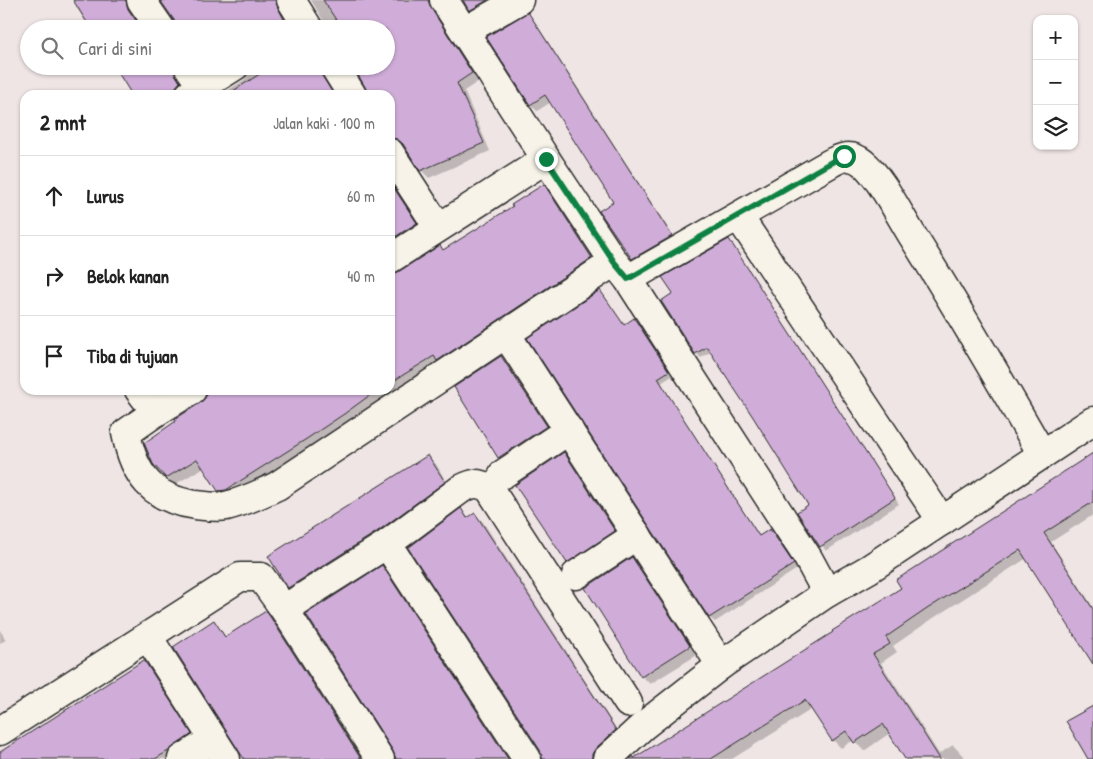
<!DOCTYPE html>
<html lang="id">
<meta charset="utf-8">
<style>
body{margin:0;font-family:"Patrick Hand",sans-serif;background:#f6f6f6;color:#222}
.controls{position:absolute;right:15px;top:15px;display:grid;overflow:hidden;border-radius:10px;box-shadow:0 1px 4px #0004}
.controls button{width:45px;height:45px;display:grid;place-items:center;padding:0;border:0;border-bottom:1px solid #e0e0e0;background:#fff;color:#222;font:25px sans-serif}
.stop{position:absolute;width:15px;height:15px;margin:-11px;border:4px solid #0b8043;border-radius:50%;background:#fff}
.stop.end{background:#0b8043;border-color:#fff;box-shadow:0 1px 5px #0008}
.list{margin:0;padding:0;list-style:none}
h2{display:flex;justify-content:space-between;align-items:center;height:65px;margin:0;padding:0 20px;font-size:21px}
h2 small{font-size:16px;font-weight:400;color:#767676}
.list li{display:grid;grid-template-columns:32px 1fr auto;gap:15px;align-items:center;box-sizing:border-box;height:80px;padding:0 20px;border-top:1px solid #e0e0e0}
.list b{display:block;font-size:19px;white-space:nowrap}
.list em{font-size:16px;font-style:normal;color:#767676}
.icon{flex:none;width:28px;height:28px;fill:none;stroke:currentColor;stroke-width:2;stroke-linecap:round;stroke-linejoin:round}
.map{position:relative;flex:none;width:1093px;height:759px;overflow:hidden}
.search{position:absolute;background:#fff;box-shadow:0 1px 4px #0004;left:20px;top:20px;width:375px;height:55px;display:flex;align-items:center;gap:12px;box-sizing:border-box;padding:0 18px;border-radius:28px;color:#767676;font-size:19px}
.panel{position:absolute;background:#fff;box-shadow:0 1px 4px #0004;left:20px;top:90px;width:375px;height:305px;border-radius:15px}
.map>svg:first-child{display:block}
.shadow{fill:#0003}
.building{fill:#cfadd8;stroke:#2b2b2b}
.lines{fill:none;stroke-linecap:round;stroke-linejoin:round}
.minor-casing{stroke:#2b2b2b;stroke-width:31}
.minor{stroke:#f7f3e8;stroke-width:28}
.route{stroke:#0b8043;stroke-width:6}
</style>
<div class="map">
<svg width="1093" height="759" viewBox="0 0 1093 759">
<rect width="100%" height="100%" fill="#efe5e5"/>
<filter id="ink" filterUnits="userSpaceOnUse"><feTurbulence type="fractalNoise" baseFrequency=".02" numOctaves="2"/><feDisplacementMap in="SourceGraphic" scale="10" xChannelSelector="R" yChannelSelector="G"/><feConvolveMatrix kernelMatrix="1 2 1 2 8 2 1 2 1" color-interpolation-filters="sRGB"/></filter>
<g filter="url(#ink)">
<g class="shadow">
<path d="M87 0H135L132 9 135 18 143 29H91L76 7Z"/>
<path d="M162 0H285L282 8 285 17 292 29H178L175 20Z"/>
<path d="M311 0H438L435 9 438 17 479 81 464 91 490 151 429 178 421 170 406 146 398 144 390 147V95H369L386 66V29H326L323 20Z"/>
<path d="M464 0H508L478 17Z"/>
<path d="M528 14 534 20 677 242 639 264 633 258 615 202 551 102 537 111 531 105 488 37Z"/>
<path d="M115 66H181L187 90 183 95H134Z"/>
<path d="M252 66H328L325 75 328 83 335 95H221L244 80 250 73Z"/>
<path d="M390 179 423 231 390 253Z"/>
<path d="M543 185 551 193 599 266 263 479 226 498 218 490 203 468 174 485 167 477 178 421 207 398 209 390H390V276L399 274 440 247 444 251 514 207Z"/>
<path d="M733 246 899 504 826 551 799 512 810 505 712 351 701 358 696 353Z"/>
<path d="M600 291 624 326 634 319 639 324 672 376 661 383 673 402 760 537 770 530 797 569 715 622 710 618 529 339Z"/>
<path d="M501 357 509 365 554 434 507 466 499 458 456 388Z"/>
<path d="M564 454 572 462 622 539 576 570 568 562Z"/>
<path d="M1093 454V515L1051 542 1093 607V662L1027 558 935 617 893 646 897 652 881 663 939 754 953 745 966 759H912L890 733 864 751 854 740 841 748 833 740 812 709 732 759H636L903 588Z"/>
<path d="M428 457 436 464 451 490 297 595 289 587Z"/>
<path d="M461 510 469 518 475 514 483 522 621 736 585 759H544Z"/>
<path d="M632 558 640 566 697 655 650 684 642 676Z"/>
<path d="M382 567 390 575 510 759H397Z"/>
<path d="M266 612 273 620 363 759H246L214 621 226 637Z"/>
<path d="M0 630 6 640 0 643Z"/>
<path d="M144 662 152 670 198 742 175 759H0V753Z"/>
</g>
<g class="building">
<path d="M73 0H126L128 9 142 29H91Z"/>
<path d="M160 0H275L278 8 284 19 270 29H176L174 20Z"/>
<path d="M323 0H428L431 8 472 73 457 83 484 143 420 171 403 144 397 139 390 138V95H368L365 87 353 66H386V29H342Z"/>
<path d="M463 0H488L469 11Z"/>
<path d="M528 12 672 236 632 259 599 211 613 202 545 95 530 105 486 37Z"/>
<path d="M114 66H172L175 74 180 82 175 88 173 95H132Z"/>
<path d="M272 66H318L321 74 334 95H227Z"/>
<path d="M390 182 417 223 390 240Z"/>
<path d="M544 184 592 258 437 361 434 356 390 383V275L398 272 440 245 443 250 513 206 511 205Z"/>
<path d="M729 239 895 498 820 547 797 512 808 505 753 417 707 347 695 354 661 301 673 293 662 277Z"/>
<path d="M600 290 624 325 634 318 669 371 658 378 669 396 759 536 770 529 794 564 709 618 527 338Z"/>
<path d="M501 356 547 426 498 458 454 387Z"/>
<path d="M208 390H377L344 414 308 438 226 490 218 491 197 459 166 478 153 464 144 443 176 421 175 419 200 403 205 398Z"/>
<path d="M564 452 615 531 567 563 515 485Z"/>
<path d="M1093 453V502L1044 533 1093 609V664L1020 550 927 609 886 637 890 644 873 654 940 759H905L883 724 854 743 846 731 832 741 805 700 711 759H630L633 756 634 758 833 632 832 631 901 588 896 580Z"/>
<path d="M428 455 445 482 378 531 288 588 268 556Z"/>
<path d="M461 508 467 518 475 513 616 730 596 748 592 754V759H542L540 750 408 548Z"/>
<path d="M632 557 690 646 641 677 585 588Z"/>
<path d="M382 565 508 759H396L393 751 306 614Z"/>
<path d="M266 611 271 618 361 759H244L173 647 214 620 225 637Z"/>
<path d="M144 660 192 734 170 750 155 759H0V752Z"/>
<path d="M1093 706V759H1088L1066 721Z"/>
</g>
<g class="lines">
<defs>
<g id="minor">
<path d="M141 0 161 29"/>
<path d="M291 0 309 29"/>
<path d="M444 0 546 159 614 262 628 279 808 558 827 593 869 569 1093 421"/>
<path d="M465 31 519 0"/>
<path d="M188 66 202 87"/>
<path d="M334 66 352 95"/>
<path d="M189 95 235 66"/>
<path d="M390 153 438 227"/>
<path d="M739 217 942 521"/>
<path d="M390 259 546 159"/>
<path d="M628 279 829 164C841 157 851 153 863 163 880 176 900 216 912 235 957 307 1000 381 1042 454"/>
<path d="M506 334 721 665"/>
<path d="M139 390 156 412 192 390"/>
<path d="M156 412 126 433C134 475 152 499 196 505 205 506 217 508 226 506 244 502 260 494 277 486L614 262"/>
<path d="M503 474 569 430"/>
<path d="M387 544 527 759"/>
<path d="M576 575 637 535"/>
<path d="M284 609 387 544 461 489C473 483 477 482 489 488L628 703"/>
<path d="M148 637 226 759"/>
<path d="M0 731 240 577H261L284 609 380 759"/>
<path d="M182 759 213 739"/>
<path d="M607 759 643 726 721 665 827 593"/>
</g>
</defs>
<use href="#minor" class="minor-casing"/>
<use href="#minor" class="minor"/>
</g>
</g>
<g class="lines" filter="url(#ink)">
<path class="route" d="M546 159 614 262 628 279 828 164 844 156"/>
</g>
</svg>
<div class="controls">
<button>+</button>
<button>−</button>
<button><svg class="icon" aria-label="layers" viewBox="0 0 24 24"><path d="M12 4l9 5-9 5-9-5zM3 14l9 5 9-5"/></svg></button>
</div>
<div class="stop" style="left:844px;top:156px"></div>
<div class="stop end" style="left:546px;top:159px"></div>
<div class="search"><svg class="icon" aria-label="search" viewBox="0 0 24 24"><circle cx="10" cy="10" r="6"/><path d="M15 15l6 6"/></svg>Cari di sini</div>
<section class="panel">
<h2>2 mnt<small>Jalan kaki · 100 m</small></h2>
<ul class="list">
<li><svg class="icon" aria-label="ahead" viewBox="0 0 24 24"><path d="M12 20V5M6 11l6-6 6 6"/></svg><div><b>Lurus</b></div><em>60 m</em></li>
<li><svg class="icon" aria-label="right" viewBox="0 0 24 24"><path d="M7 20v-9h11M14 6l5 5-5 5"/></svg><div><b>Belok kanan</b></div><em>40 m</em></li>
<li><svg class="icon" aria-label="arrive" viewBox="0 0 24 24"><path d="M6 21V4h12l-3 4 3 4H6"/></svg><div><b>Tiba di tujuan</b></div></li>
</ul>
</section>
</div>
